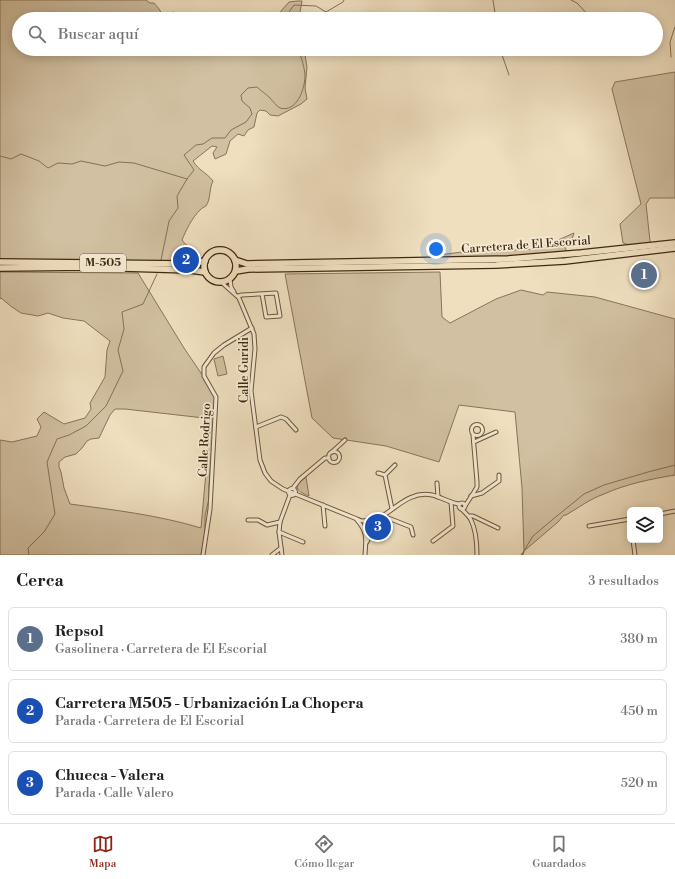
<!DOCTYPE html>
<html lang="es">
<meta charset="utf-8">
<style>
body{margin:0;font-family:"Libre Bodoni",serif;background:#f6f6f6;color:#202124}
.controls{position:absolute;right:12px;bottom:12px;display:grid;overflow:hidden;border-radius:6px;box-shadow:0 2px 10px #0003}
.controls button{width:36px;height:36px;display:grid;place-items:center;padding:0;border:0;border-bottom:1px solid #e0e0e0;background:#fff;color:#202124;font:20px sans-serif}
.you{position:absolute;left:436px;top:249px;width:14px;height:14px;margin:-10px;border:3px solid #fff;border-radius:50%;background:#1a73e8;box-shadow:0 0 0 6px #1a73e833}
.badge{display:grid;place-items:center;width:26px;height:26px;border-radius:50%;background:#8f2418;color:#fff;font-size:13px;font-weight:700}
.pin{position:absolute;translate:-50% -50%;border:2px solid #fff;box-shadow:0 1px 4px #0006}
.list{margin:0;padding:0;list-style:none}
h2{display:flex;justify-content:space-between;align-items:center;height:52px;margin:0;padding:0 16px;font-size:17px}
h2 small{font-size:13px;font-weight:400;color:#757577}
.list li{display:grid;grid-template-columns:26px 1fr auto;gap:12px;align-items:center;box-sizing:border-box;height:64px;margin:0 8px 8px;padding:0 8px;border:1px solid #e0e0e0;border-radius:6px}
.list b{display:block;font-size:15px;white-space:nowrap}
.list p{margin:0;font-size:13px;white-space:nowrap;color:#757577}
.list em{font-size:13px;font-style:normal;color:#757577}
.icon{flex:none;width:22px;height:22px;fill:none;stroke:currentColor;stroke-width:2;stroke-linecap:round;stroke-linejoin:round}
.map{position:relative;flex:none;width:675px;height:555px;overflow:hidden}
.search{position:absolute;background:#fff;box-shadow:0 2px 10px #0003;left:12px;right:12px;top:12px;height:44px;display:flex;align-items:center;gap:10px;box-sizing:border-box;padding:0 14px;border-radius:22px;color:#757577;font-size:15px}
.sheet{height:268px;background:#fff}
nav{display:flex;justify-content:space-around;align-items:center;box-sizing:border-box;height:56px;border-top:1px solid #e0e0e0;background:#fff;font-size:11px;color:#757577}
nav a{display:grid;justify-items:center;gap:2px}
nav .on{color:#8f2418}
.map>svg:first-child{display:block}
.green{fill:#d1c0a1;stroke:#887458;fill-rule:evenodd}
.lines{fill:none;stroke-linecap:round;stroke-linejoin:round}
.stream{stroke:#867154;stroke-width:1}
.street-casing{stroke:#6c563a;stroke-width:5}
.highway-casing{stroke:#40290e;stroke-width:8}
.street{stroke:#f5ead5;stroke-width:3}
.highway{stroke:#efdfbf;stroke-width:5.5}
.labels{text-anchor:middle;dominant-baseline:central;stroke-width:3.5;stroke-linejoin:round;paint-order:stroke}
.shield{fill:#f5ead5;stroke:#76634a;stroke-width:1}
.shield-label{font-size:11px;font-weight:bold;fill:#40290e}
.street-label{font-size:12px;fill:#40290e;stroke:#f5ead5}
</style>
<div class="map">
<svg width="675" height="555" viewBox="0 0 675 555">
<rect width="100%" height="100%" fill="#efdfbf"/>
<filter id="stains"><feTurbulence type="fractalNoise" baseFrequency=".005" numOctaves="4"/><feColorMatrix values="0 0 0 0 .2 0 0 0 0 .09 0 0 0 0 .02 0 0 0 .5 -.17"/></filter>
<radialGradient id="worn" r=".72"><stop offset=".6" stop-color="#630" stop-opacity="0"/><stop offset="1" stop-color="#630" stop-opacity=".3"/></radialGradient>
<g class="green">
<path d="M0 0H146L150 3H154C157 7 160 9 161 13L165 14 174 12V13L171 19H19V49H243L248 51 251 49H304L307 67 305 88 307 99 301 104 278 116 270 115 266 111 260 110 257 113 254 127 248 130 244 136 238 134 230 141 226 154 215 159 213 153 217 147 212 146 193 161C199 171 206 172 213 181 209 188 211 199 206 206 204 207 202 208 200 210 192 218 186 230 182 240 185 245 190 247 194 252V256H178V264L0 262Z"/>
<path d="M297 1H302L300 12 295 17V19H278L281 11 289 2Z"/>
<path d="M675 72V198H650L646 204 650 241 653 245H629L623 243 620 224 641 204 612 89 615 82Z"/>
<path d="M574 233 572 239 564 242 565 248 567 251 508 259 431 261V256L462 252 538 249Z"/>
<path d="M0 272 138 273 184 348 207 382 215 397 212 449 209 485V499L205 516V532L201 555H0V440L12 442 37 436 41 427 37 419 44 412 64 424 85 418 91 409 90 403 105 377 107 350 110 341 84 321 63 318 48 313 38 316 21 313 12 307 1 298 0 299ZM115 409H125L204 418 210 427 201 528C158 515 114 510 70 504L64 488 61 472 59 467V462L65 457 76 454 82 448 87 441 91 439 99 438 110 415Z"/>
<path d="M440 272 442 317 450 323 496 299 521 290 543 295 547 292 595 297 675 319V475C651 479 626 484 604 494 590 499 578 508 566 515H564L558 522 524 551 523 555H521L524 551 522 488 515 412 459 405 439 462 386 446 333 438 312 418 285 274Z"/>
<path d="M223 356 227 374 218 376 214 359Z"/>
<path d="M306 477 309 496C295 490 293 487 306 477Z"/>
</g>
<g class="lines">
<g class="stream">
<path d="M493 0 496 19"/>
<path d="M571 0 577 3 592 19"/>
<path d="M284 19 294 5 316 6 326 12 343 2 344 0"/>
<path d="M500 49 509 75"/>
<path d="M602 49V50"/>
<path d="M671 57 670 42 675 27"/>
<path d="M0 156 11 159 21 154 39 161 48 168 58 163 72 164 81 161 105 166 119 162 134 163 187 179"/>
<path d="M161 260 167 231 169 221 178 208 177 196 187 179 194 170 184 155 196 145 203 144 212 138H225L231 130 246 122 252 114 250 108 242 101 241 95 248 88 257 87C261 91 266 94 269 97 273 101 276 106 280 108 297 113 305 88 305 76 305 69 301 56 298 49"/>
<path d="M29 555 28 548 44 532 55 514 47 462 57 439 69 435 86 426 106 406 123 371 118 350 124 329 122 312 143 304 157 274"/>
<path d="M522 555 528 544 533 536 552 520 584 494 604 485 648 472 675 465"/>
</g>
<defs>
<g id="street">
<path d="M230 279 231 287 234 292"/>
<path d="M221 282 239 298 254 334 255 349 251 391 260 460 265 473 271 481 283 489 357 519C359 520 361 521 363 521 369 521 373 517 375 526"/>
<path d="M238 296 242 295 276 293 280 316 266 317 262 294"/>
<circle cx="477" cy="430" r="5.5"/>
<path d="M256 427 281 417 286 419 296 430"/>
<path d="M474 442 496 432"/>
<circle cx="334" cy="457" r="5.5"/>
<path d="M332 452 334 450 345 440"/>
<path d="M378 473 385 475"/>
<path d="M437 483 438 497"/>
<path d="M293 488 300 479 325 458H329"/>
<circle cx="292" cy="492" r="3.5"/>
<path d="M471 496 482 493 499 481V475"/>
<circle cx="462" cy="506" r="3"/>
<path d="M323 505 325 526"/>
<path d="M465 506 474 492 477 487V482L473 435"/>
<path d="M461 508C464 512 469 516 471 520 476 530 477 544 477 555"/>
<path d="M392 509 385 475 395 465"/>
<path d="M660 514 675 511"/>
<path d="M383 516 411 527 413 535"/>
<path d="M469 516H473L498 528"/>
<path d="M248 520H258L267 525 280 522"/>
<path d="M357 520C368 533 366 539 365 555"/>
<path d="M373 521C377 519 381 518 384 515 399 505 412 491 432 495 441 497 450 503 459 504"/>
<path d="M589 526 630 519"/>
<path d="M279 532 303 542"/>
<path d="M633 540 635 555"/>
<path d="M433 541 453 526 451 502"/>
<path d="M367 542 371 532 374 530 375 526 382 518"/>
<path d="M203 555 210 509 216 397 204 376V367L214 353 224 345 252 328"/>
<path d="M272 555 281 548"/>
<path d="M282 555 279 532 280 522 290 495"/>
</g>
<g id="highway">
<circle cx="220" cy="266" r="16"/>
<path d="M235 260 247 264 508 259 581 253 675 243"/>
<path d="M0 262 185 264H191L205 261"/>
<path d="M0 268 90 267 190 270 205 272"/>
<path d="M236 271 248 269 496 265 565 261 675 248"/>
</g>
</defs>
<use href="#street" class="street-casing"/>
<use href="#highway" class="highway-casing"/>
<use href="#street" class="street"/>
<use href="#highway" class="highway"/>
</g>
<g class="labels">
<rect class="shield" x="80" y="254" width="46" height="18" rx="3"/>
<g class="shield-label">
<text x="103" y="263">M-505</text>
</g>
<g class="street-label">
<text transform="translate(526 245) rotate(-4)">Carretera de El Escorial</text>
<text transform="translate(244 370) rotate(-90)">Calle Guridi</text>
<text transform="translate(205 440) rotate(-87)">Calle Rodrigo</text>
</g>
</g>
<rect width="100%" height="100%" filter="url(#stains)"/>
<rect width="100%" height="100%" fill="url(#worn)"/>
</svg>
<div class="controls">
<button><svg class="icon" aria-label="layers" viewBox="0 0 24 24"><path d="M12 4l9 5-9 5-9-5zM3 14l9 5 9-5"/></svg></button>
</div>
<div class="you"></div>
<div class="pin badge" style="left:644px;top:275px;background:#5c6f8a">1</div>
<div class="pin badge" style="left:186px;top:260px;background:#1a4fb4">2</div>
<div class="pin badge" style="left:378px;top:527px;background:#1a4fb4">3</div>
<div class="search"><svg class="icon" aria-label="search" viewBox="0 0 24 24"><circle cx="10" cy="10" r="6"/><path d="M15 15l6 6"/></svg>Buscar aquí</div>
</div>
<section class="sheet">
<h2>Cerca<small>3 resultados</small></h2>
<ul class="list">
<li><span class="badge" style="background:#5c6f8a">1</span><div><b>Repsol</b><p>Gasolinera · Carretera de El Escorial</p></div><em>380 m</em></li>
<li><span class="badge" style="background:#1a4fb4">2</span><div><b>Carretera M505 - Urbanización La Chopera</b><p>Parada · Carretera de El Escorial</p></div><em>450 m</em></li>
<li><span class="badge" style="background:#1a4fb4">3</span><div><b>Chueca - Valera</b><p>Parada · Calle Valero</p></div><em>520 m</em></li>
</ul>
</section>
<nav>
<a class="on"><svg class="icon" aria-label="map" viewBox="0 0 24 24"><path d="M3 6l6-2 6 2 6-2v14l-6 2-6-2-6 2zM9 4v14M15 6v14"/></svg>Mapa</a>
<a><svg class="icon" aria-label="directions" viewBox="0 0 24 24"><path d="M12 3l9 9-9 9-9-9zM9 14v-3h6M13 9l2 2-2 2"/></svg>Cómo llegar</a>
<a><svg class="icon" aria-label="saved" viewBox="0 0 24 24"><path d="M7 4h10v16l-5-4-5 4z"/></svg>Guardados</a>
</nav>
